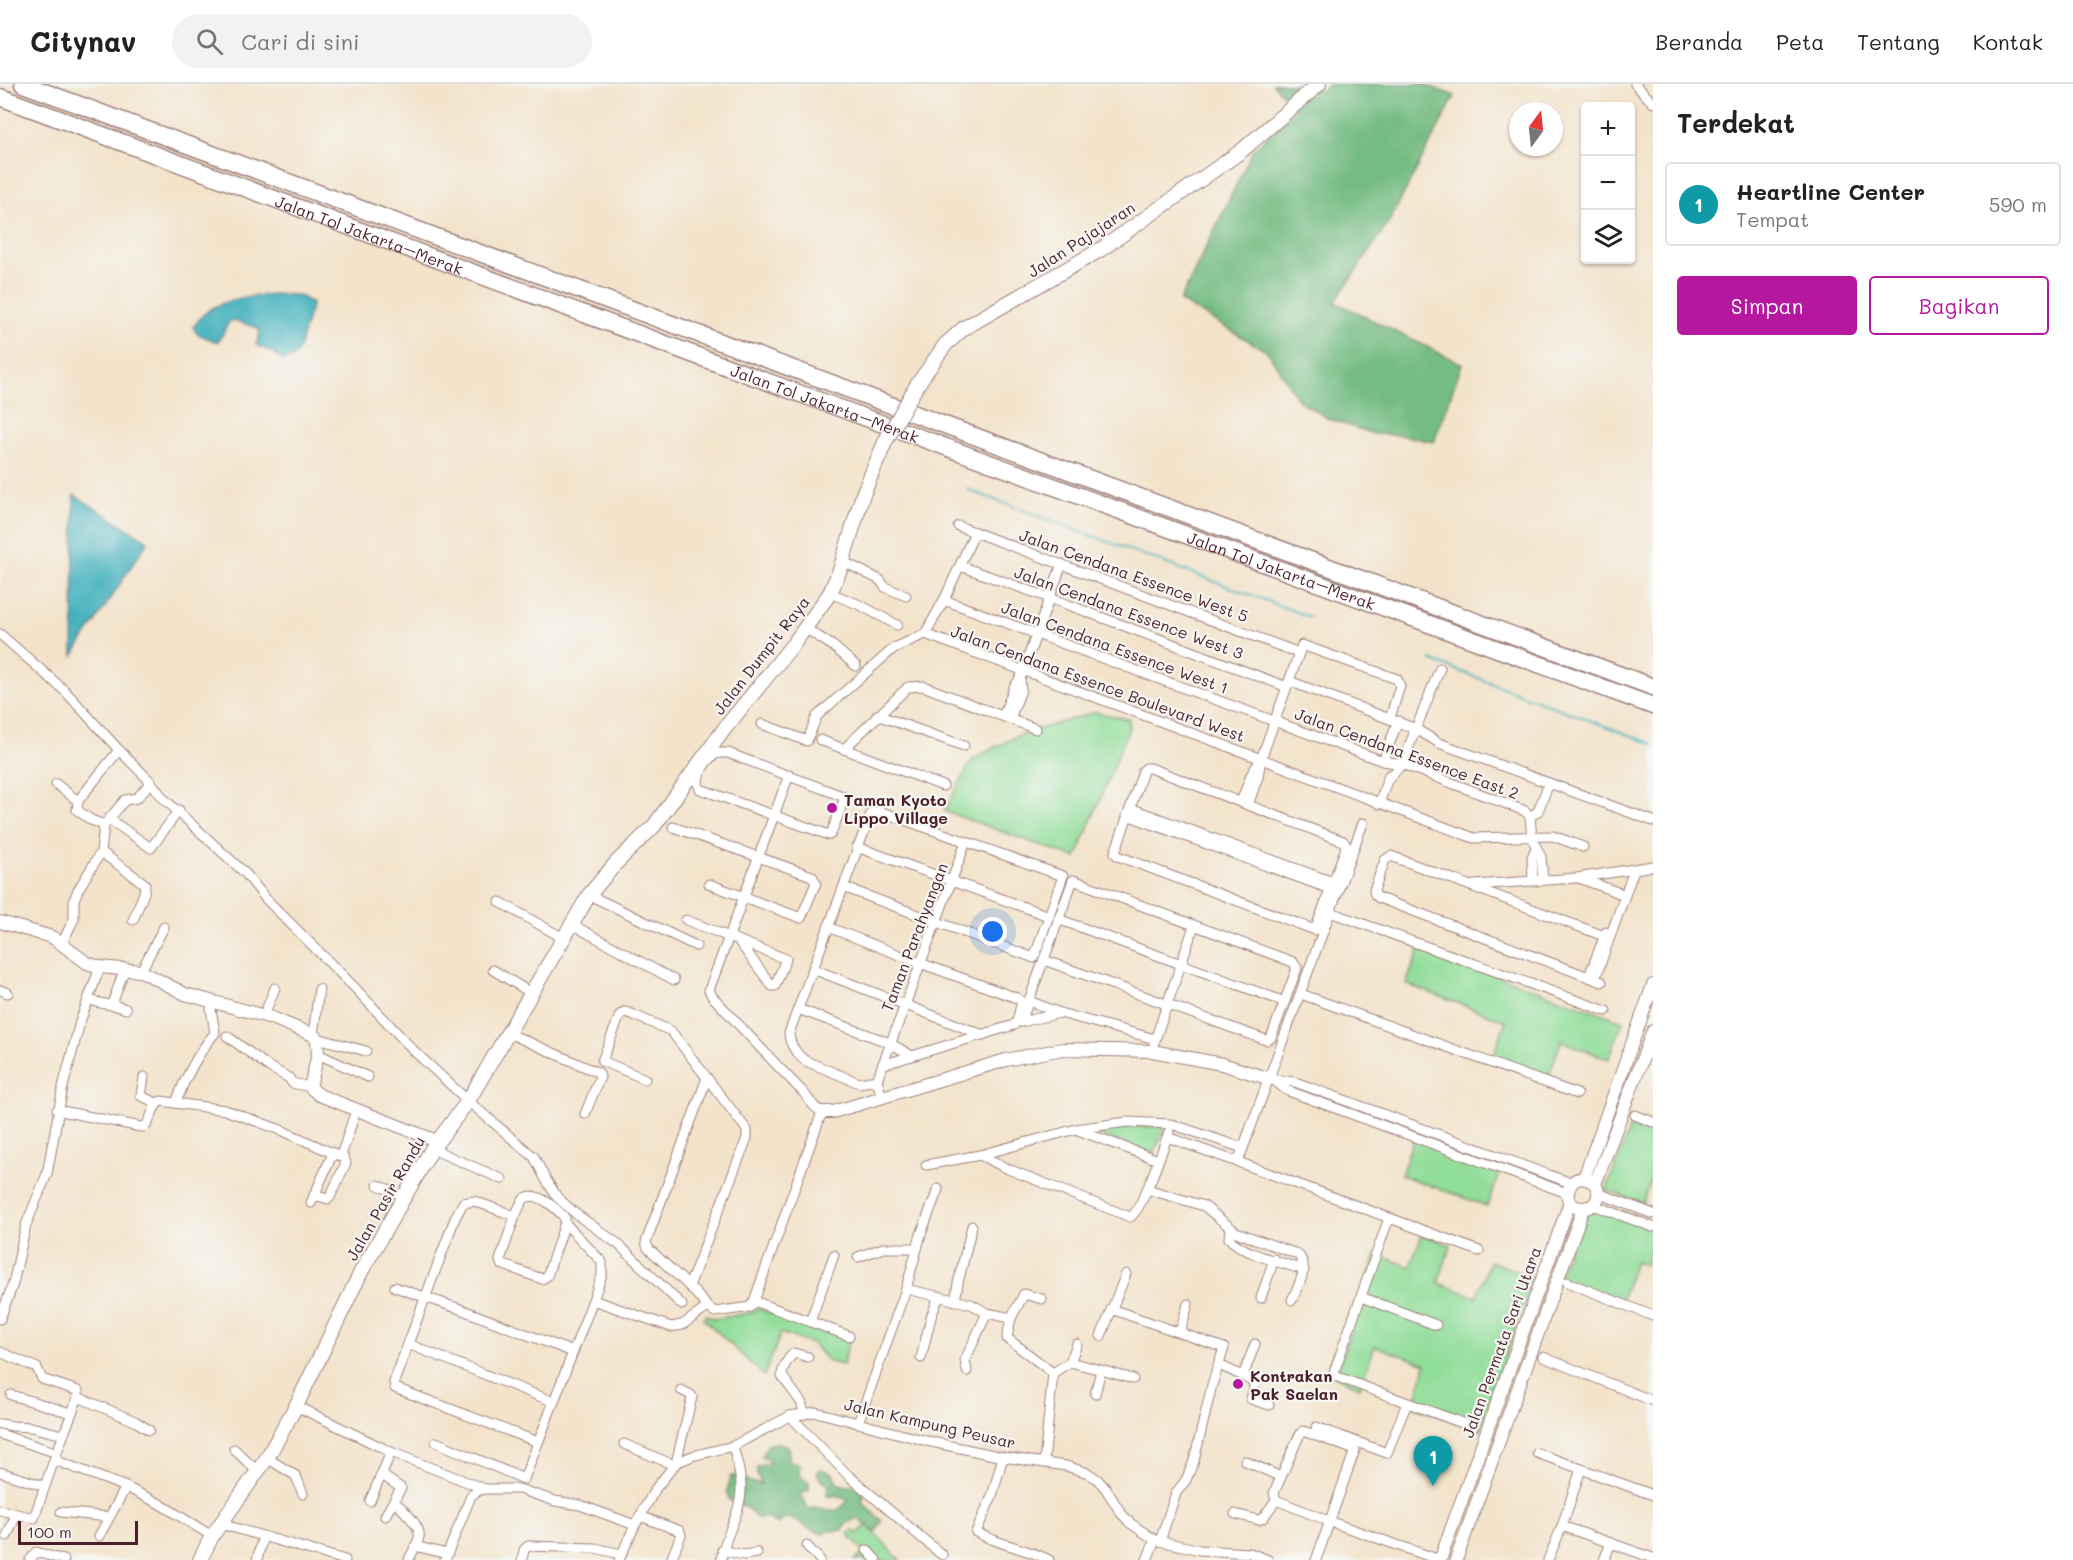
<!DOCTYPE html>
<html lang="id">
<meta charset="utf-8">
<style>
body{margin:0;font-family:Mali,sans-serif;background:#f2f2f2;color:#222}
.controls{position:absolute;right:18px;top:18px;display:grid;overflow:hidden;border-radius:6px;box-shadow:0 2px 4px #0004}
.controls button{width:54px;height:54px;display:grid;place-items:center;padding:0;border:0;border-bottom:2px solid #e0e0e0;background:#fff;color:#222;font:30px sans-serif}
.compass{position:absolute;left:1509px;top:18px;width:54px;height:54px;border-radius:50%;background:#fff;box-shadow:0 2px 4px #0004;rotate:15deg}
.scale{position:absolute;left:18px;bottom:15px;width:120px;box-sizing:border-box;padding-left:6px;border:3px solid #4a1f2b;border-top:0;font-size:16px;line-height:21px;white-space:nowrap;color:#4a1f2b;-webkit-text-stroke:4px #f6f6f2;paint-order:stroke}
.you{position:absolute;left:993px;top:848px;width:21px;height:21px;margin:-15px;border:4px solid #fff;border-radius:50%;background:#1a73e8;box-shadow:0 0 0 9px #1a73e833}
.badge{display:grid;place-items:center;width:39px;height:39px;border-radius:50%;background:#b5179e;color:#fff;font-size:20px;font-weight:700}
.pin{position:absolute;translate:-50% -50px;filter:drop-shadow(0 2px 3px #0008)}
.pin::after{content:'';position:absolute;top:32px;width:21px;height:18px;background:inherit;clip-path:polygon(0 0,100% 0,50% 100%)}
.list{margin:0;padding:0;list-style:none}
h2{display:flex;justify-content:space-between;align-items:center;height:78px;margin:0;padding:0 24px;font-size:26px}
h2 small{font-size:20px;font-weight:400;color:#767676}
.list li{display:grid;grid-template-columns:39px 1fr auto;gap:18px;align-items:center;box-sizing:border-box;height:84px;margin:0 12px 12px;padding:0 12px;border:2px solid #e0e0e0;border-radius:6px}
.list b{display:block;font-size:22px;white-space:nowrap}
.list p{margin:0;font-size:20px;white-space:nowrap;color:#767676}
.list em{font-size:20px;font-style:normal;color:#767676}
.actions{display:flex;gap:12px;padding:18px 24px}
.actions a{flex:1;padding:14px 0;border:2px solid #b5179e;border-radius:6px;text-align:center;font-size:21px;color:#b5179e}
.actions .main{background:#b5179e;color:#fff}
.icon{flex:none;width:33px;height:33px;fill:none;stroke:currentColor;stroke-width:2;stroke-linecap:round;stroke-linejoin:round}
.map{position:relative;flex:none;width:1653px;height:1476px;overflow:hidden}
header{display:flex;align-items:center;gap:36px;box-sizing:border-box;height:84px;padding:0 30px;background:#fff;border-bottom:2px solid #e0e0e0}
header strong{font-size:28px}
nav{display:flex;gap:33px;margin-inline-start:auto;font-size:21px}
.search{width:420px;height:54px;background:#f2f2f2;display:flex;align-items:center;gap:15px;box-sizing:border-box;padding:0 21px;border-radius:33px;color:#767676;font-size:22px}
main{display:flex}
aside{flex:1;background:#fff}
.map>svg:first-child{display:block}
.green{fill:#91dd9a;stroke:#6e7e62;stroke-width:1.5}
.forest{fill:#74bc82;stroke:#5f6e56;stroke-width:1.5}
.water{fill:#42b1bd;stroke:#466874;stroke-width:1.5}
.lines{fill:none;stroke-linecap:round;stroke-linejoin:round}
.stream{stroke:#42b1bd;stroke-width:2}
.minor-casing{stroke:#9e817b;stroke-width:11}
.tertiary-casing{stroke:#9e817b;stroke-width:14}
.secondary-casing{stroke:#9e817b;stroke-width:16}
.motorway-casing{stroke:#9e817b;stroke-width:19}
.minor{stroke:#fff;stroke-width:9}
.tertiary{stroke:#fff;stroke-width:12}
.secondary{stroke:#fff;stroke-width:14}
.motorway{stroke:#fff;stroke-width:16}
.secondary-bridge-casing{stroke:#9e817b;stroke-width:16;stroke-linecap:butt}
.secondary-bridge{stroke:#fff;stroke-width:14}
.poi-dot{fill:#b5179e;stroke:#f6f6f2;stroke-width:2}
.labels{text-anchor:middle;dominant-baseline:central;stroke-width:4.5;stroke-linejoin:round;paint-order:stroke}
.street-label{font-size:16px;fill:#4a1f2b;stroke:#f6f6f2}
.poi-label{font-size:16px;font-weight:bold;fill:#4a1f2b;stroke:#f6f6f2;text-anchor:start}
</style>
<header>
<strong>Citynav</strong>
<div class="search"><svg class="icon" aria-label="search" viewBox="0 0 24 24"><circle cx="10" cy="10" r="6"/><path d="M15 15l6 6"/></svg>Cari di sini</div>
<nav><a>Beranda</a><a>Peta</a><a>Tentang</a><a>Kontak</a></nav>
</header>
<main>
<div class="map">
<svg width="1653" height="1476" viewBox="0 0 1653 1476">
<rect width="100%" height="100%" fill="#f6f6f2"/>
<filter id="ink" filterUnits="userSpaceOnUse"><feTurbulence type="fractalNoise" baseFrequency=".0167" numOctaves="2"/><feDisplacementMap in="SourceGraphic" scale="12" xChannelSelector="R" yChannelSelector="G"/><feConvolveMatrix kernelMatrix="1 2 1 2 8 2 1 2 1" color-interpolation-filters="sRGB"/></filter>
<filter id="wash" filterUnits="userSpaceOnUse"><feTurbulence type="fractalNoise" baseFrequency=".008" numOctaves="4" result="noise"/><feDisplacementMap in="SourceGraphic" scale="24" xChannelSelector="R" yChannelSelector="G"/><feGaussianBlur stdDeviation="1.35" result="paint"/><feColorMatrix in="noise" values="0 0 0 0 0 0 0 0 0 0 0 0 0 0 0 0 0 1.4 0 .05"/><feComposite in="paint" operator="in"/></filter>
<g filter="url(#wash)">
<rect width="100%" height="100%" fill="#f3e3cb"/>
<g class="green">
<path d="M1095 628 1129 635V644L1076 774 944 727 973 675 1017 652Z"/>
<path d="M1420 864 1623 937 1609 975 1561 957 1548 994 1493 972 1506 937 1406 900Z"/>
<path d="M1110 1042 1164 1043V1045L1154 1070 1090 1048Z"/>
<path d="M1630 1043 1653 1051V1091L1643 1119 1606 1106Z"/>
<path d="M1414 1053 1501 1085 1487 1122 1401 1091Z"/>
<path d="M1593 1121 1653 1143V1159L1645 1181 1635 1178 1620 1219 1558 1194 1583 1125Z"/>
<path d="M1422 1151 1451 1161 1438 1199 1476 1213 1490 1177 1533 1193 1480 1346 1414 1322 1426 1280 1375 1262 1360 1303 1335 1292 1376 1170 1410 1183Z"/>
<path d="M757 1224 849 1256 843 1281 829 1278 814 1261 781 1249 764 1292 703 1234 707 1231 715 1235 754 1228Z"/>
<path d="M867 1441 900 1476H855L864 1468 848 1450 853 1446 857 1450Z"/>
</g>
<g class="forest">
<path d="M1273 0H1311L1320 8 1329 0H1423L1455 12 1389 138 1335 218 1462 280 1434 358 1400 351 1374 350 1329 335 1298 316 1268 268 1180 217 1253 66 1296 25Z"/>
<path d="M779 1359 788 1362 790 1379 797 1378 800 1382 799 1390 809 1398V1406L802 1409 800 1413 804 1415 808 1425C827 1420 835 1436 848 1416L835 1411 831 1413 826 1411 830 1402 821 1396 817 1389 821 1385C839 1393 829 1384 838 1400L848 1402 854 1401 864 1409 862 1420C871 1422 872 1432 882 1436L876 1449 857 1434 847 1439 843 1446 826 1447 820 1450 790 1434H785L778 1440 766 1433 757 1434 747 1424 729 1416 727 1408 731 1392 741 1391 750 1398 761 1400 757 1391V1383L769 1379V1376L761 1373 768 1360Z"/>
</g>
<g class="water">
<path d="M276 210 298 211 312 219 298 268 291 275 282 277 272 268 256 261 260 249 258 244 232 236C223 242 225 252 217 258L197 250 193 243C197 239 201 232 205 229 225 214 252 212 276 210Z"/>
<path d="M74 411 148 457 73 572 74 421Z"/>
</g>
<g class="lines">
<g class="stream">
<path d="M966 405 1310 533"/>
<path d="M1430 576 1653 660"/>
</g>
</g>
</g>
<g filter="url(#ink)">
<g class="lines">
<defs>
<g id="minor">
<path d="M1635 0 1653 19"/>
<path d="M958 442 1299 569"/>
<path d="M842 477 880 496 885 503 906 512"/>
<path d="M960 482 1050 514 1287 603"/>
<path d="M830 509 860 521 897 541"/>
<path d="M944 516 1383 677 1402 680 1525 727 1530 733 1532 754 1541 773 1543 796"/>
<path d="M805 544 833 562 856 582"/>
<path d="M0 550 65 607 119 666 151 698 163 714 246 790 266 815 355 904 415 968 468 1017 534 1073 545 1094 557 1113 576 1130 618 1160 682 1221"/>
<path d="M925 550 1474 754 1553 752 1583 763"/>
<path d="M1289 597 1416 645 1439 659 1653 737"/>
<path d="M877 631 964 662"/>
<path d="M1003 632 1014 603 1020 595 1062 480"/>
<path d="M1010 635 1021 606 1020 595"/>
<path d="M762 640 807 657 817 632 894 564 925 550 944 516 975 448"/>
<path d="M820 656 943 702"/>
<path d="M844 665 908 603 923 602 1036 645"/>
<path d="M719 669H728L842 712 844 716 831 750 829 751 700 705C693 694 708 672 719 669Z"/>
<path d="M1383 677 1398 637"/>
<path d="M1146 684H1150L1343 757 1346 761 1345 766 1315 846 1118 772 1115 769 1143 687Z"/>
<path d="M1388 696 1402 680 1440 584"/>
<path d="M56 700 78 717 77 726 91 736 104 741 125 716 137 714 151 698"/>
<path d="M78 717 119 666"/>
<path d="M1241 718 1251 691 1258 680"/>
<path d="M1379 720 1389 691"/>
<path d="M1248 721 1258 693 1261 675 1302 561 1397 595 1400 602 1390 634"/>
<path d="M1130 724 1333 798"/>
<path d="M1127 731 1330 805"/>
<path d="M1530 733 1538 727 1549 699"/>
<path d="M109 735 151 764 179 726"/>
<path d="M673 743 812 792 816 799 801 834 709 800"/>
<path d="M857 763 1049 832"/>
<path d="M101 768 145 800 144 809 133 836"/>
<path d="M1579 794 1625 811"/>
<path d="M1533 797 1532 773 1536 764"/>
<path d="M1474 801 1577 794 1653 782"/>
<path d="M843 803 1034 874 1063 792 879 727 871 729 789 949C789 960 798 973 808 978L859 999 877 996"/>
<path d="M589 811 696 862"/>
<path d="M500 818 563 854"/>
<path d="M1330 828 1606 927"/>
<path d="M1058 835 1285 918"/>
<path d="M686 836 786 875 775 902H772L740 859"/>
<path d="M571 840 674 896"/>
<path d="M828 843 920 879 1017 914 1022 918 1017 937 1014 941 882 981"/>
<path d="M62 859 74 835V816L78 806 101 768 104 741"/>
<path d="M1044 876 1266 956 1271 954 1297 884 1293 878 1073 796 1021 938 1060 929"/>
<path d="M813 885 983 951"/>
<path d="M493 886 531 909"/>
<path d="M141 887 164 843"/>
<path d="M1589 892 1606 848"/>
<path d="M1595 895 1634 786"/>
<path d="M1602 898 1379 814 1375 811 1374 806 1385 776 1391 772 1604 852"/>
<path d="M0 906 8 909"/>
<path d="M1301 910 1577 1010"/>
<path d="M88 915C101 921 114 920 126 925"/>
<path d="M1029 917 1060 929 1155 955"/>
<path d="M112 920 125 884"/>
<path d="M798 925 890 959 912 972"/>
<path d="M264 931 275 904"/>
<path d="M508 949 599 989 600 993 585 1030"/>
<path d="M313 951 319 905"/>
<path d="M227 952 269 983 289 994 292 999 310 1003"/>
<path d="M317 954 366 967"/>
<path d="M1154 959 1194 842"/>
<path d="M318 970 368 993"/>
<path d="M144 993 141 1012 157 1019"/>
<path d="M707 994 646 1158 648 1164 689 1202 708 1223 715 1228 750 1223 754 1217 822 1028C813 1024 809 1015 803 1008 772 977 742 944 712 912L709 906 789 691"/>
<path d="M645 995 602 977 620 931 624 928 629 929 671 947 747 1046V1054L689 1202"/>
<path d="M1270 995 1295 998 1571 1099"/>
<path d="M1274 996 1286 1006 1567 1109"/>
<path d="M882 1014 877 996 966 758"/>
<path d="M176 1019C184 996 199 967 215 949L211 925 213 918"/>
<path d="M57 1026 141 1043H145C152 1035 152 1021 161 1017L225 1026 281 1046 344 1074 346 1079 330 1113 328 1115 314 1111"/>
<path d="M1635 1031 1653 1038"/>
<path d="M1078 1046 1158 1076"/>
<path d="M1167 1053 1238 1078 1479 1167"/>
<path d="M432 1065 502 1095"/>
<path d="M980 1071 1008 1085 1130 1133C1142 1128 1163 1063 1169 1048"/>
<path d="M341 1072 356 1026"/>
<path d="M1238 1078 1363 739"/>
<path d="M926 1081 980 1071 1076 1045 1127 1038 1171 1040 1243 1064"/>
<path d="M378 1101 404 1112"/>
<path d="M1147 1105 1204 1122 1236 1148 1297 1170C1311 1182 1298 1202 1292 1216"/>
<path d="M1598 1109 1653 1130"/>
<path d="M311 1119 333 1069"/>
<path d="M1593 1121 1653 1143"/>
<path d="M515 1132C518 1127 520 1119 524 1115 536 1105 558 1126 565 1134V1139L547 1192 542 1195 501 1180 500 1176 515 1132 474 1117 463 1119 455 1134 408 1260 554 1318"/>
<path d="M1389 1134 1334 1288 1335 1292 1473 1343"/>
<path d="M565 1139 602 1178V1191L593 1216"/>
<path d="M1230 1144 1229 1154C1242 1170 1284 1179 1304 1186"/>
<path d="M858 1173 883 1164H917"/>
<path d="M1567 1198 1653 1232"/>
<path d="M395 1203 460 1225 573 1268"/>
<path d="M906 1205 971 1220 987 1229 1011 1234 1024 1210 1042 1215"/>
<path d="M1361 1213 1436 1241"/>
<path d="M1261 1214 1274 1175"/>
<path d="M754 1217 849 1252"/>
<path d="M955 1217 958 1199 972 1142"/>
<path d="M1111 1225 1224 1264 1212 1301 1194 1377 1186 1396 1176 1409 1160 1457"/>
<path d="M1011 1234 1007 1254 1053 1289"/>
<path d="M0 1235 13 1200 26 1141 47 1090 63 1003 80 938 100 883"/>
<path d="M810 1238 834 1171"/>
<path d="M1180 1248 1188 1220"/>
<path d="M1101 1252 1126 1190"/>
<path d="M408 1260 394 1298 395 1304 538 1358"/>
<path d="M1255 1260 1243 1292 1255 1299 1251 1315 1269 1321"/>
<path d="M0 1268 37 1284 42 1295 78 1307V1313L54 1376 126 1403 160 1420 212 1452"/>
<path d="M1543 1273 1653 1317"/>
<path d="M921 1274 931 1233 939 1212"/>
<path d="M1070 1278 1077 1260"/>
<path d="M1219 1281 1243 1292"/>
<path d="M1101 1286 1133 1295"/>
<path d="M967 1287 965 1276 987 1229"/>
<path d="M11 1311 71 1329"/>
<path d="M78 1313 135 1337 149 1346"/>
<path d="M296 1322 391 1368 485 1405"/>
<path d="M805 1330 801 1318 782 1292C782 1285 788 1274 794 1269L808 1273"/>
<path d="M790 1332 849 1392 942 1471"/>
<path d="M858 1339 906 1205 921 1150 938 1105"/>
<path d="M0 1340 13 1342 31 1343 63 1351"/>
<path d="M1316 1343 1387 1369 1407 1319"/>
<path d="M0 1350 57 1369"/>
<path d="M436 1358 524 1395 593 1216 671 1243 682 1241 708 1223"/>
<path d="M624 1360 674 1381"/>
<path d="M234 1365 258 1388"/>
<path d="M1537 1369 1653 1411"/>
<path d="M1003 1373 992 1412 976 1448C998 1461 1026 1464 1049 1476"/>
<path d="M267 1374 296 1392 303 1410"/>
<path d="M1245 1377 1281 1393"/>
<path d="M1044 1378 1053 1289 1070 1278 1101 1286 1095 1310"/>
<path d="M676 1379 692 1313 691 1311 681 1306"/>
<path d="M0 1388 44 1402"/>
<path d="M382 1391 401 1404 385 1432"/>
<path d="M370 1417 391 1368"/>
<path d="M394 1417C401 1424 422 1442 419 1453 418 1460 412 1468 409 1476"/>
<path d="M0 1426 34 1434 54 1376"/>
<path d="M61 1428 109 1433"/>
<path d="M1235 1430 1259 1436 1263 1434 1276 1416"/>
<path d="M640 1432 680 1447 681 1451 671 1476"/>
<path d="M221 1440 345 1476"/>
<path d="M1562 1442 1653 1474"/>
<path d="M7 1452 16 1431"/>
<path d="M99 1452 126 1403"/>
<path d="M415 1462 447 1470"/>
<path d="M807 1462 820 1476"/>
<path d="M722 1466 743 1471 757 1469"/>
<path d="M867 1466 876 1476"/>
<path d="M30 1476 36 1468 64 1476"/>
<path d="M257 1476 263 1452"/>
<path d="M445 1476 471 1412 477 1407 485 1405H519L555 1417 580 1421 635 1441"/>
<path d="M522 1476 524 1466 528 1462 595 1464 621 1470"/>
<path d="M619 1476 635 1441 656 1404 676 1379 692 1372 733 1362 790 1332 816 1328 927 1357 1003 1373 1066 1382 1088 1389 1097 1395 1106 1405 1121 1429 1130 1439 1155 1456 1200 1466 1250 1469 1268 1476"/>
<path d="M721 1476C724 1452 742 1428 741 1403 741 1390 736 1375 733 1362"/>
<path d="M1147 1476 1155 1456"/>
<path d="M1316 1476 1355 1366 1303 1347 1299 1352 1274 1409 1276 1416 1331 1438 1440 1476"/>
<path d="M1548 1476 1562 1442 1581 1385"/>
<path d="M1604 1476 1611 1459"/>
</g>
<g id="tertiary">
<path d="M0 838 52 853 87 879 100 883 141 887 185 910 272 934 313 951 317 954 318 970 310 1003 319 1011 437 1057"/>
<path d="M822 1028H833L1006 976 1063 965 1152 967 1222 980 1270 995"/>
<path d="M1584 1094 1653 901"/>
<path d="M1595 1100C1586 1092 1573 1092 1569 1105 1559 1132 1611 1130 1595 1100L1653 947"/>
<path d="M1440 1476 1570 1118"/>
<path d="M1456 1476 1583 1125"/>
</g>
<g id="secondary">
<path d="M917 301 945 261 964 244 1100 166 1240 68 1319 0"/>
<path d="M200 1476 212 1452 267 1374 296 1322 362 1186 432 1065 468 1017 589 811 616 779 654 742 725 644 795 558 830 509 840 486 863 410 886 356"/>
</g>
<g id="motorway">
<path d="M23 0 1653 603"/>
<path id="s1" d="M0 13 711 277 1653 622"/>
</g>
</defs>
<use href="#minor" class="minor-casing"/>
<use href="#tertiary" class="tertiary-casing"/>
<use href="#secondary" class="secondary-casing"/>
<use href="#motorway" class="motorway-casing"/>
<use href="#minor" class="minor"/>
<use href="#tertiary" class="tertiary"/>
<use href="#secondary" class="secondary"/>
<use href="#motorway" class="motorway"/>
<defs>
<path id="secondary-bridge" d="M886 356 917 301"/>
</defs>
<use href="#secondary-bridge" class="secondary-bridge-casing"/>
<use href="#secondary-bridge" class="secondary-bridge"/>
</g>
</g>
<g class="poi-dot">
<circle cx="832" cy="724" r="6"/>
<circle cx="1238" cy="1300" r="6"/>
</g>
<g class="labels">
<g class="street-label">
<text stroke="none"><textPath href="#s1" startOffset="394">Jalan Tol Jakarta–Merak</textPath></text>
<text transform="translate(1081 155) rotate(-33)">Jalan Pajajaran</text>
<text stroke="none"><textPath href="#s1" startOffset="880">Jalan Tol Jakarta–Merak</textPath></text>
<text stroke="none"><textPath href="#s1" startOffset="1366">Jalan Tol Jakarta–Merak</textPath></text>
<text transform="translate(1134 491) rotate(20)">Jalan Cendana Essence West 5</text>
<text transform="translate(1129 528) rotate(20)">Jalan Cendana Essence West 3</text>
<text transform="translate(1115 563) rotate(20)">Jalan Cendana Essence West 1</text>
<text transform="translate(761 571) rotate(-52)">Jalan Dumpit Raya</text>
<text transform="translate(1098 599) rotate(20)">Jalan Cendana Essence Boulevard West</text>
<text transform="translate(1407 669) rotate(20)">Jalan Cendana Essence East 2</text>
<text transform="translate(914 853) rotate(-69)">Taman Parahyangan</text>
<text transform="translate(385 1114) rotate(-60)">Jalan Pasir Randu</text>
<text transform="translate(1501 1258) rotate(-70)">Jalan Permata Sari Utara</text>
<text transform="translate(930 1339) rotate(13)">Jalan Kampung Peusar</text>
</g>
<g class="poi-label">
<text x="844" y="715">Taman Kyoto<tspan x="844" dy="18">Lippo Village</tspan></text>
<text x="1250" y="1291">Kontrakan<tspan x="1250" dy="18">Pak Saelan</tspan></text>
</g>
</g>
</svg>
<div class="controls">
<button>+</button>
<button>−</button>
<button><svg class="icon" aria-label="layers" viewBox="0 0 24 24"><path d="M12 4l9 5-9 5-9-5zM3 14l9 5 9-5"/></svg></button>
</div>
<svg class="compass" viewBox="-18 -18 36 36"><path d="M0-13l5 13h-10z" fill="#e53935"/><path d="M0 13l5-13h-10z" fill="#767676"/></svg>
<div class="scale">100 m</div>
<div class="you"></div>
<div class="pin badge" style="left:1433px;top:1402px;background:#0f9aa8">1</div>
</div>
<aside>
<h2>Terdekat<small></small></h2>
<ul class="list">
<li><span class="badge" style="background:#0f9aa8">1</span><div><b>Heartline Center</b><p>Tempat</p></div><em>590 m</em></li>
</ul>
<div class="actions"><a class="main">Simpan</a><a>Bagikan</a></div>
</aside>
</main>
